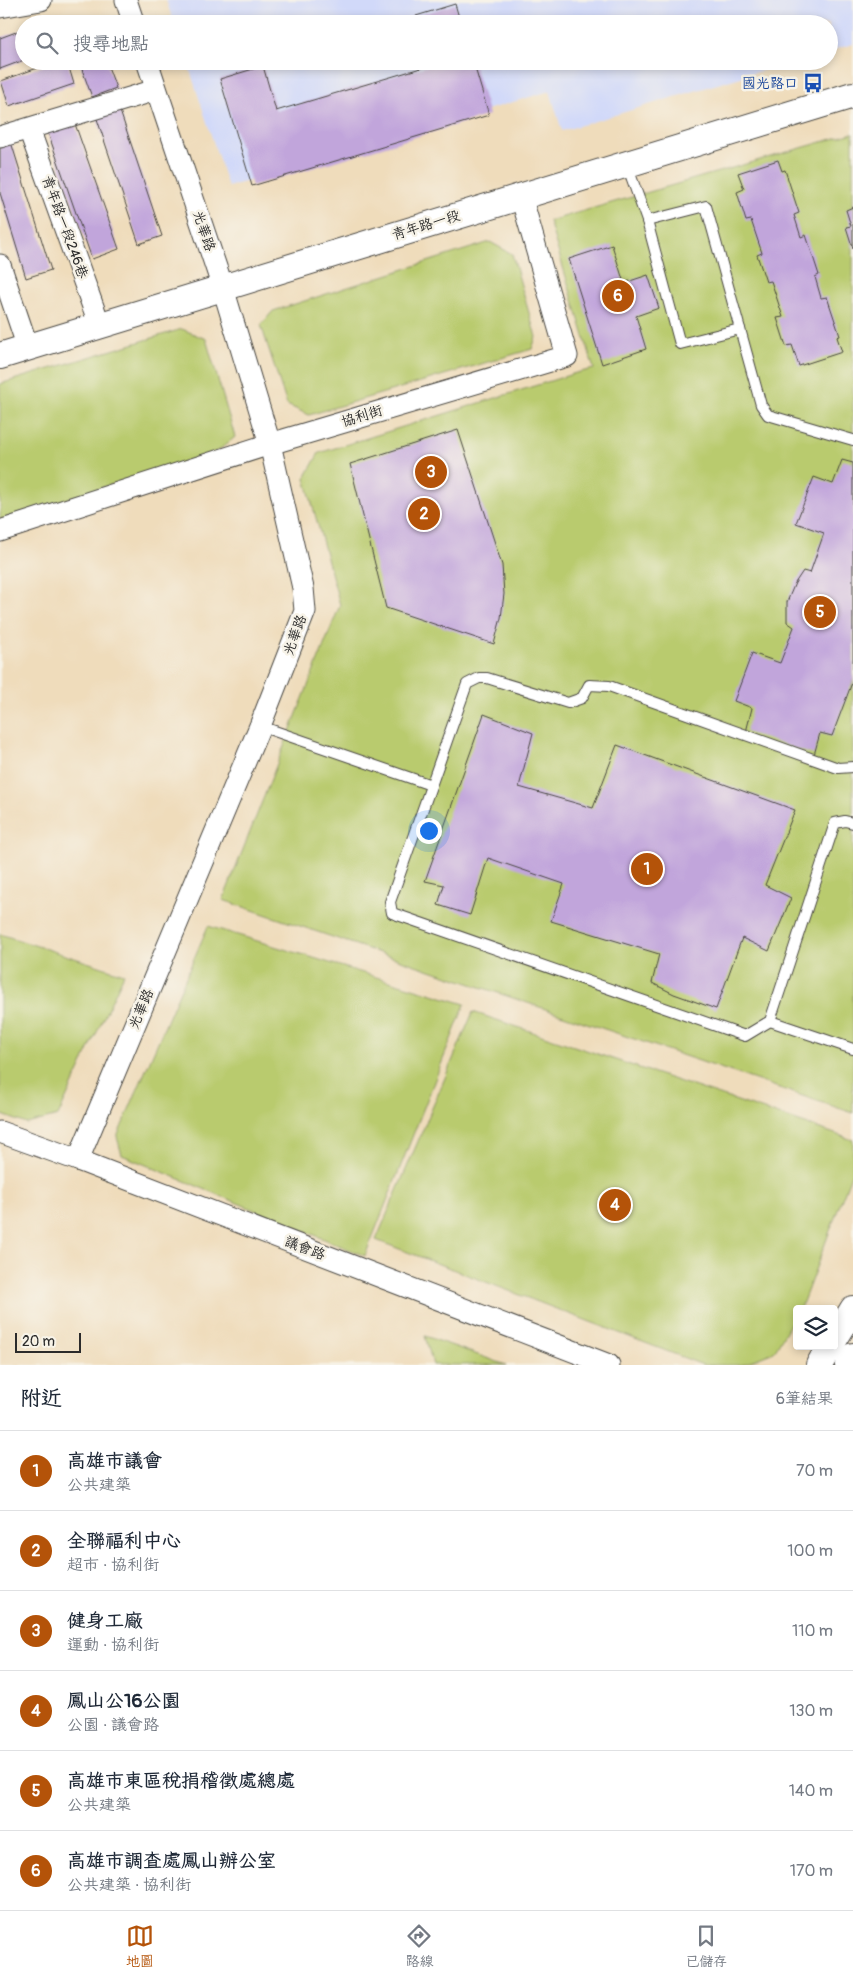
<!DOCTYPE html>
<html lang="zh-TW">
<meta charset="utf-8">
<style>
body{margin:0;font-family:Pangolin,"LXGW WenKai TC",sans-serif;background:#f2f2f3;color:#1f2937}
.controls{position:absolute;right:15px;bottom:15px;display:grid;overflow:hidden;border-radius:5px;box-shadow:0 2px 8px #0003}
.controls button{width:45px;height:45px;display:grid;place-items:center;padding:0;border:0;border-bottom:1px solid #e0e1e3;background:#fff;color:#1f2937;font:25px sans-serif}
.scale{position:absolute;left:15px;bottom:12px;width:66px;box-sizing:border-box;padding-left:5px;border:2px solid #2b2b2b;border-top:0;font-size:14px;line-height:18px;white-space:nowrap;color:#2b2b2b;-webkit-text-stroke:4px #f7f3e8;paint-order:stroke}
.you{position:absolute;left:428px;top:830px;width:18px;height:18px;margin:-12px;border:4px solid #fff;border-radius:50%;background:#1a73e8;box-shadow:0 0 0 8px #1a73e833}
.badge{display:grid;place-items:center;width:32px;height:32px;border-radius:50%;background:#b45309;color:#fff;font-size:16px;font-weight:700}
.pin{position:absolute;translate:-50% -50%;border:2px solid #fff;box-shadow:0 1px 5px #0006}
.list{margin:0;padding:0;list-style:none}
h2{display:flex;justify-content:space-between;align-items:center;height:65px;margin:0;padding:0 20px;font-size:21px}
h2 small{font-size:16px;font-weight:400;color:#747a83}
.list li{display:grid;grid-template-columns:32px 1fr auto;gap:15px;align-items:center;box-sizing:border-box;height:80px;padding:0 20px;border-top:1px solid #e0e1e3}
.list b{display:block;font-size:19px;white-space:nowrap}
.list p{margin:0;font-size:16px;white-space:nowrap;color:#747a83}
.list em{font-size:16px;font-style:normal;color:#747a83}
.icon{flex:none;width:28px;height:28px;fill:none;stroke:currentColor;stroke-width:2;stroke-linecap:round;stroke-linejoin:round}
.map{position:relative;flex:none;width:853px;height:1365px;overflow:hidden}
.search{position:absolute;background:#fff;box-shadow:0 2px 8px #0003;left:15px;right:15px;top:15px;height:55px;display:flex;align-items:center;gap:12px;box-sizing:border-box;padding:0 18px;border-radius:28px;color:#747a83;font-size:19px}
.sheet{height:545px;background:#fff}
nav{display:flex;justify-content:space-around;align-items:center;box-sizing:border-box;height:70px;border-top:1px solid #e0e1e3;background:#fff;font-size:14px;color:#747a83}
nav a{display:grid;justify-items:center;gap:2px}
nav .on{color:#b45309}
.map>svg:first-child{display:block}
.built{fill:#d1d9f9}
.green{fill:#b9cb6e;stroke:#727b4c}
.building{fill:#c1a5db}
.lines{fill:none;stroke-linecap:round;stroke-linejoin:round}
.service-casing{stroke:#484641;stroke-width:12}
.minor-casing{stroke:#484641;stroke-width:23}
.tertiary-casing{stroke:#484641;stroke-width:28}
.service{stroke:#fff;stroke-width:10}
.minor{stroke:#fff;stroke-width:21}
.tertiary{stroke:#fff;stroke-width:26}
.labels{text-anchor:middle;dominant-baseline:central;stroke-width:5;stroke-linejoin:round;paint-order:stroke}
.transit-label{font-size:14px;fill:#164399;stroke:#f7f3e8;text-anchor:end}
.street-label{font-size:14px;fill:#2b2b2b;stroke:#f7f3e8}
</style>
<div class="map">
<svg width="853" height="1365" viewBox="0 0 853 1365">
<rect width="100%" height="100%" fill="#f7f3e8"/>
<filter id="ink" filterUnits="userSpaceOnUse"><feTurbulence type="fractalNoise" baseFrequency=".02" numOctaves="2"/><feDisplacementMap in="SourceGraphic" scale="10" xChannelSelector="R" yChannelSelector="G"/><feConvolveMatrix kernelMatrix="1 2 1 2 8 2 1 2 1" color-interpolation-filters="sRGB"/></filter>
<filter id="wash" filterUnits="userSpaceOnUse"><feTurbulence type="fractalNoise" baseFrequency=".0096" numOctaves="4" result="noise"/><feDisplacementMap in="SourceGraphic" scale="20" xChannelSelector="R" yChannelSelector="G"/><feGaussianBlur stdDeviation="1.12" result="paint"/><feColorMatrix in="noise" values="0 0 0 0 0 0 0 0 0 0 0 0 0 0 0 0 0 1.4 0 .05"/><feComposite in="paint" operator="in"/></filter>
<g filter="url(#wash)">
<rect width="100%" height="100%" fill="#efdcbb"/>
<g class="built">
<path d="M166 0H853V44L829 51V24H174Z"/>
<path d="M187 61H794L562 131 550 91 228 187Z"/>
</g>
<g class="green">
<path d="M853 133V1113L223 900 340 605 305 478 319 453 576 373 594 369 549 221Z"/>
<path d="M490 242 512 254 536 337 532 349 309 415 287 405 261 325 273 311Z"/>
<path d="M182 329 206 339 235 437 218 451 0 520V384Z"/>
<path d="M208 926 465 1004 365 1256 122 1155 117 1137Z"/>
<path d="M0 934 124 974 58 1116 27 1124 0 1114Z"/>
<path d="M473 1012 853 1140V1170L803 1302 799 1309H797V1312L774 1352 741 1365H703L376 1240Z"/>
<path d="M425 1336 506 1365H433Z"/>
</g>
<g id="blocks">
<g class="building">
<path d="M455 4 461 24H419L416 16Z"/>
<path d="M24 29V60L0 69V38Z"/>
<path d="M57 61H67L74 84 9 106 1 81Z"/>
<path d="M79 61H106L116 88 92 97Z"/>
<path d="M430 61H473L489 115 252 186 220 79 263 66 276 111 431 65Z"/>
<path d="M119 108 162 236 139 244 96 116Z"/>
<path d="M74 121 119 249 92 259 47 130Z"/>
<path d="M11 142 51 270 26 278 0 193V146Z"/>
<path d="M778 160 782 171 785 170 799 213 794 215 801 237 806 235 819 275 815 277 821 298 827 297 840 336 837 337 842 352 799 366 792 345 786 346 777 318 783 317 771 281 766 282 757 255 762 253 751 220 746 221 737 192 744 189 738 173Z"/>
<path d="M853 207V249L846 227 851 226 846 210Z"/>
<path d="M612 245 624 283 648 275 659 308 636 316 646 349 602 364 569 259Z"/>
<path d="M458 430 502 565 504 594 501 618 494 644 386 608 350 464Z"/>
<path d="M842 460 853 463V680L832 736 820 733 814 755 746 732 752 708 734 701 752 653 780 663 794 627 787 622V602L795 583 803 571 810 573 824 533 796 523 814 477 833 484Z"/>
<path d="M484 714 533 733 519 787 593 808 617 745 795 810 765 885 791 898 769 951 742 938 716 1009 674 994 652 983 659 954 551 921 564 884 488 858 470 915 438 905 444 885 425 881Z"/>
</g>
</g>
</g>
<g filter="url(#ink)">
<use href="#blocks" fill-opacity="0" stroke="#484641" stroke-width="1"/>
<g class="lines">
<defs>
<g id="service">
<path d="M627 165 647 221 680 344 740 329"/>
<path d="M647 221 706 206 761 405 768 415 853 440"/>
<path d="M260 726 431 785"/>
<path d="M853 767 838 768 609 686 589 685 582 698 568 703 487 678H479L467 684 390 902 392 913 745 1036 770 1021 835 823 845 821 853 823"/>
<path d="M770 1021 853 1049"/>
</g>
<g id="minor">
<path d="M126 0 134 24"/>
<path d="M0 7 41 0"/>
<path d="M29 129 100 326"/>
<path d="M0 137 156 90"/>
<path d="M0 265 28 348"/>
<path d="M0 531 270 444 567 356 521 196"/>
<path d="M0 1132 78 1160 609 1365"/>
<path d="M78 1160 260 726 305 611 303 588 270 444 223 288 147 61"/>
</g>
<g id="tertiary">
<path d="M0 356 853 95"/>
<path d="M834 1340 853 1309"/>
<path d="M819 1365 830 1346"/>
<path d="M848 1365 853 1356"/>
</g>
</defs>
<use href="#service" class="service-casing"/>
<use href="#minor" class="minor-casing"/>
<use href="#tertiary" class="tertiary-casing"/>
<use href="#service" class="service"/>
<use href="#minor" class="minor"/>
<use href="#tertiary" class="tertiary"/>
</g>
</g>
<defs>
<symbol id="bus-bare" viewBox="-9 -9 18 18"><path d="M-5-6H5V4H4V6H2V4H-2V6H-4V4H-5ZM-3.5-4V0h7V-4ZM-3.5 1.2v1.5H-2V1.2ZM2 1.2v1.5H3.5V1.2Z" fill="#1a4fb4" stroke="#f7f3e8" stroke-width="2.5" paint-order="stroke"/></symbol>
</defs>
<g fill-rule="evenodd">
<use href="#bus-bare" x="799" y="69" width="28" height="28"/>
</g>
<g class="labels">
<g class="transit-label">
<text x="798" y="83">國光路口</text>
</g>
<g class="street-label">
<text transform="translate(426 225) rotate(-17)">青年路一段</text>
<text transform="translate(65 227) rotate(70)">青年路一段246巷</text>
<text transform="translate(204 231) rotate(71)">光華路</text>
<text transform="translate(362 416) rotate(-17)">協利街</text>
<text transform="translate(295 635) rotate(-70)">光華路</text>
<text transform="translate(141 1009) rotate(-67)">光華路</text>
<text transform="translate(305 1248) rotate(21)">議會路</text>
</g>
</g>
</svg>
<div class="controls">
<button><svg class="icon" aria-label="layers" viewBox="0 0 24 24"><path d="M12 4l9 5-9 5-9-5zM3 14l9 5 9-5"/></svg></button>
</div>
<div class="scale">20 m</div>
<div class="you"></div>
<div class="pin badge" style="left:647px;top:869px">1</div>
<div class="pin badge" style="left:424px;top:514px">2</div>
<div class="pin badge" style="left:431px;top:472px">3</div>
<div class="pin badge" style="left:615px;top:1205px">4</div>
<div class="pin badge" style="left:820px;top:612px">5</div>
<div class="pin badge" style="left:618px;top:296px">6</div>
<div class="search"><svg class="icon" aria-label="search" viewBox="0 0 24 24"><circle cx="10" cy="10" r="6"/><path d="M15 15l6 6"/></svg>搜尋地點</div>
</div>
<section class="sheet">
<h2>附近<small>6筆結果</small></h2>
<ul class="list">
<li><span class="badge">1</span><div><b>高雄市議會</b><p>公共建築</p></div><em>70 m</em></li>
<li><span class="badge">2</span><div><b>全聯福利中心</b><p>超市 · 協利街</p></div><em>100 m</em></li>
<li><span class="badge">3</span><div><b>健身工廠</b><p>運動 · 協利街</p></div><em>110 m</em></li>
<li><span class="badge">4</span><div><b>鳳山公16公園</b><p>公園 · 議會路</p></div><em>130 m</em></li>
<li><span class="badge">5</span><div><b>高雄市東區稅捐稽徵處總處</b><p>公共建築</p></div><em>140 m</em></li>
<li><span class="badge">6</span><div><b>高雄市調查處鳳山辦公室</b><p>公共建築 · 協利街</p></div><em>170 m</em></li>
</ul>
</section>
<nav>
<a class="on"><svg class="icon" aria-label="map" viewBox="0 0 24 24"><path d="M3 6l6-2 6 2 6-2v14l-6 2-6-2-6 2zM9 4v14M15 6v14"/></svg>地圖</a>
<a><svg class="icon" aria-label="directions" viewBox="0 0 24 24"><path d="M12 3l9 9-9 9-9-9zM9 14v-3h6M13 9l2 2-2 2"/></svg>路線</a>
<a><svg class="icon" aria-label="saved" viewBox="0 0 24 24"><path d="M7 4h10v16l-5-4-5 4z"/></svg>已儲存</a>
</nav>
